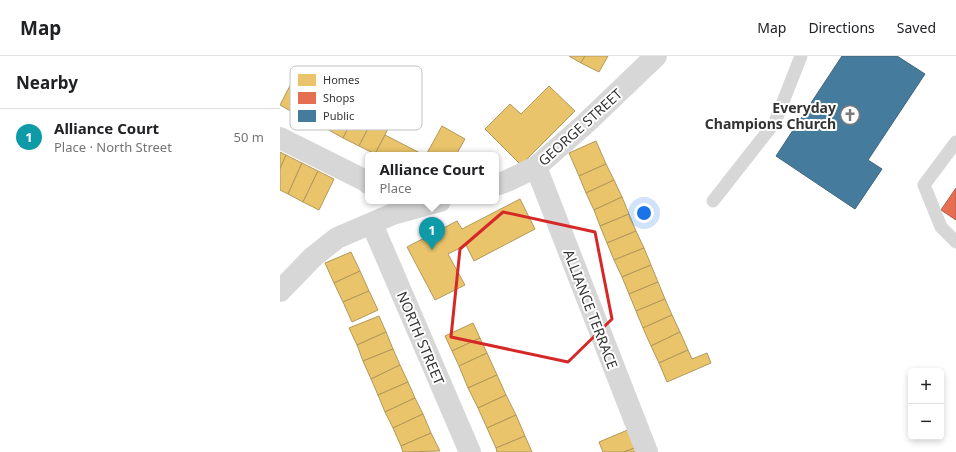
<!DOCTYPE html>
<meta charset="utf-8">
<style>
body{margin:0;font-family:"Noto Sans",sans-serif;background:#f6f6f6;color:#202124}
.controls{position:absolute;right:12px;bottom:12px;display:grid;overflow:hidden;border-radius:6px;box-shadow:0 2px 6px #0003}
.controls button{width:36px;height:36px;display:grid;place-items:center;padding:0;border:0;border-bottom:1px solid #e0e0e0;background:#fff;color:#202124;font:20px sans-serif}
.you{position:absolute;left:364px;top:157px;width:14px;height:14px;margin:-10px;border:3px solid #fff;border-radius:50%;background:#1a73e8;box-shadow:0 0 0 6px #1a73e833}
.badge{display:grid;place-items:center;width:26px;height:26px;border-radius:50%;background:#db2777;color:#fff;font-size:13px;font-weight:700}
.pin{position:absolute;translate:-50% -33px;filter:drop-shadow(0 1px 2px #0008)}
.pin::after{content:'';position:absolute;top:21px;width:14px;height:12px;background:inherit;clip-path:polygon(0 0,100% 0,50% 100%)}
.popup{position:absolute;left:85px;top:96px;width:134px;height:52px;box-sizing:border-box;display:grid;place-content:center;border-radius:6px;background:#fff;filter:drop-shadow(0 1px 3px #0005);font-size:13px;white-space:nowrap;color:#757577}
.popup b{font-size:15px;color:#202124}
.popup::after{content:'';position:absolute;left:50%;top:100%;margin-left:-8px;border:8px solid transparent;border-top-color:#fff}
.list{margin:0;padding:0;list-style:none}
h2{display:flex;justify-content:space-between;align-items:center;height:52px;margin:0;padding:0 16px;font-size:17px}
h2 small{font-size:13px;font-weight:400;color:#757577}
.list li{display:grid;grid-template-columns:26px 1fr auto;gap:12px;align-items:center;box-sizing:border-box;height:56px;padding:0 16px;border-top:1px solid #e0e0e0}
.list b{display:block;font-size:15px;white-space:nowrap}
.list p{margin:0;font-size:13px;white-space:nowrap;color:#757577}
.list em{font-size:13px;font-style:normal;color:#757577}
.map{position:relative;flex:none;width:676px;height:396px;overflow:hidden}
header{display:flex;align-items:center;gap:24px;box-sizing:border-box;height:56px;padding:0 20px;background:#fff;border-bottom:1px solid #e0e0e0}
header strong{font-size:19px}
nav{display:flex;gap:22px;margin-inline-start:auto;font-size:14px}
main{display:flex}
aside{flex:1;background:#fff}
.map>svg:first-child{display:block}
.homes{fill:#e9c46a;stroke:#b2985a}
.shops{fill:#e76f51;stroke:#b15d48}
.public{fill:#457b9d;stroke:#40657d}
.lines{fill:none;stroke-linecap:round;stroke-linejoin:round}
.service{stroke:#d7d7d7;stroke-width:13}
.minor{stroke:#d7d7d7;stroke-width:22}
.marked{fill:none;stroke:#d62828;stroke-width:3;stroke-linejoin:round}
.labels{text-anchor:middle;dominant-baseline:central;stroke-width:4;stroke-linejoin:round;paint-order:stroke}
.poi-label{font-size:14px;font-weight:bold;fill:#333;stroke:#fff;text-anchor:end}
.street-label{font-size:14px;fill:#333;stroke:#fff}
.key{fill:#fff;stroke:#c2c2c2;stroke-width:1}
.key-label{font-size:11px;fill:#333}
</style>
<header>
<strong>Map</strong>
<nav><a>Map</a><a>Directions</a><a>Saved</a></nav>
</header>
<main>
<aside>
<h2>Nearby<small></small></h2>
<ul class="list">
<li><span class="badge" style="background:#0f9aa8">1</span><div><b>Alliance Court</b><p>Place · North Street</p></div><em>50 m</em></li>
</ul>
</aside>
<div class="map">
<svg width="676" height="396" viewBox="0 0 676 396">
<rect width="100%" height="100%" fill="#fff"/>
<g class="homes">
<path d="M289 0H305L301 7Z"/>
<path d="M305 0H328L319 16 301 7Z"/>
<path d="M17 16 41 29 23 62 0 49Z"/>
<path d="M41 29 64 41 47 73 23 62Z"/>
<path d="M269 30 295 55 241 109 205 73 230 48 241 58Z"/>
<path d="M63 45 78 53 63 82 47 73Z"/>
<path d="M78 53 94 61 79 90 63 82Z"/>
<path d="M94 61 110 69 95 98 79 90Z"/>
<path d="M162 70 185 83 176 99H146Z"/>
<path d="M105 79 140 97 139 99 95 98Z"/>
<path d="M316 85 326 108 299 120 289 97Z"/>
<path d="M0 96 6 99 0 113Z"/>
<path d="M6 99 22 107 8 138 0 134V113Z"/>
<path d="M22 107 38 115 23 146 8 138Z"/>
<path d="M326 108 334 124 306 137 299 120Z"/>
<path d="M38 115 54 123 39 154 23 146Z"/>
<path d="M334 124 342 141 314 154 306 137Z"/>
<path d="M342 141 349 158 320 170 314 154Z"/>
<path d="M240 143 255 173 194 205 186 189 168 198 185 229 155 244 127 191 177 165 182 173Z"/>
<path d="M349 158 356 175 327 187 320 170Z"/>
<path d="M356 175 364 192 334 204 327 187Z"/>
<path d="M364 192 371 209 342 221 334 204Z"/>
<path d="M71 196 80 215 54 227 45 207Z"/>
<path d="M371 209 378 226 349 238 342 221Z"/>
<path d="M80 215 89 235 63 246 54 227Z"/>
<path d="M378 226 385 243 356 255 349 238Z"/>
<path d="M89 235 98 254 72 266 63 246Z"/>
<path d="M385 243 392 259 363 272 356 255Z"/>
<path d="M392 259 400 276 371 290 363 272Z"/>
<path d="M99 260 106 276 77 289 69 272Z"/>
<path d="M193 267 200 282 172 295 165 280Z"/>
<path d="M106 276 113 293 83 305 77 289Z"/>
<path d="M400 276 408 294 379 307 371 290Z"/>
<path d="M200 282 207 297 179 310 172 295Z"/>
<path d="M113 293 120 309 91 323 83 305Z"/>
<path d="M408 294 412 303 427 297 431 307 387 326 379 307Z"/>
<path d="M207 297 217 319 188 332 179 310Z"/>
<path d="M120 309 128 326 98 339 91 323Z"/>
<path d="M217 319 226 339 198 352 188 332Z"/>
<path d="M128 326 135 342 105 356 98 339Z"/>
<path d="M226 339 236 359 207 372 198 352Z"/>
<path d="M135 342 143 358 113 372 105 356Z"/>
<path d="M143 358 151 377 121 390 113 372Z"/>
<path d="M236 359 245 380 216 392 207 372Z"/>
<path d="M350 373 357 391 344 396H323L319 386Z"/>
<path d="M151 377 160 395 123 396 121 390Z"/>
<path d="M245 380 252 396H217L216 392Z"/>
<path d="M357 391 360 396H344Z"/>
</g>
<path class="shops" d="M676 132V164L661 154Z"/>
<path class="public" d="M562 0H617L645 18 588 104 602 113 575 153 496 100Z"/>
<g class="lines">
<g class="service">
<path d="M676 86 644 129 661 171 676 186"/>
<path d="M433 145 495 66 521 0"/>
</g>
<g class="minor">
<path d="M0 82 86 125 88 127"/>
<path d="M256 111 367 396"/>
<path d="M216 129 227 125 256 111 305 68 376 0"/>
<path d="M92 168 190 396"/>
<path d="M0 235 33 201 57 182 113 158 160 145"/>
</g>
</g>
<path class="marked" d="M223 156 315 176 332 263 288 306 171 281 180 193Z"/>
<defs>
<symbol id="church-ring" viewBox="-11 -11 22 22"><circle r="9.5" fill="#fff" stroke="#7a7a7a" stroke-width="1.5"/><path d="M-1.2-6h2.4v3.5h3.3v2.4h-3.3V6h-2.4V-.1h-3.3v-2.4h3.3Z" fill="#7a7a7a"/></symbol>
</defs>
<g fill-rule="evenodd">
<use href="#church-ring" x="559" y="48" width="22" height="22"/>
</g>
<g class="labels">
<g class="poi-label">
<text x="556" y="51">Everyday<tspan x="556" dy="16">Champions Church</tspan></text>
</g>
<g class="street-label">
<text transform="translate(300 71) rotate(-42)">GEORGE STREET</text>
<text transform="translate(311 253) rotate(69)">ALLIANCE TERRACE</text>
<text transform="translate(141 282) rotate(67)">NORTH STREET</text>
</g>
</g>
<rect x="10" y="10" width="132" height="64" rx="6" class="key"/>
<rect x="18" y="18" width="18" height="12" fill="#e9c46a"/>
<rect x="18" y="36" width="18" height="12" fill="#e76f51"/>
<rect x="18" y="54" width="18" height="12" fill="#457b9d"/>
<g class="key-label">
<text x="43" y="28">Homes</text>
<text x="43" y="46">Shops</text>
<text x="43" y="64">Public</text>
</g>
</svg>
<div class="controls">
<button>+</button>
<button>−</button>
</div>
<div class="you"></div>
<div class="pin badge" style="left:152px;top:194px;background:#0f9aa8">1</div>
<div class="popup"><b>Alliance Court</b>Place</div>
</div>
</main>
